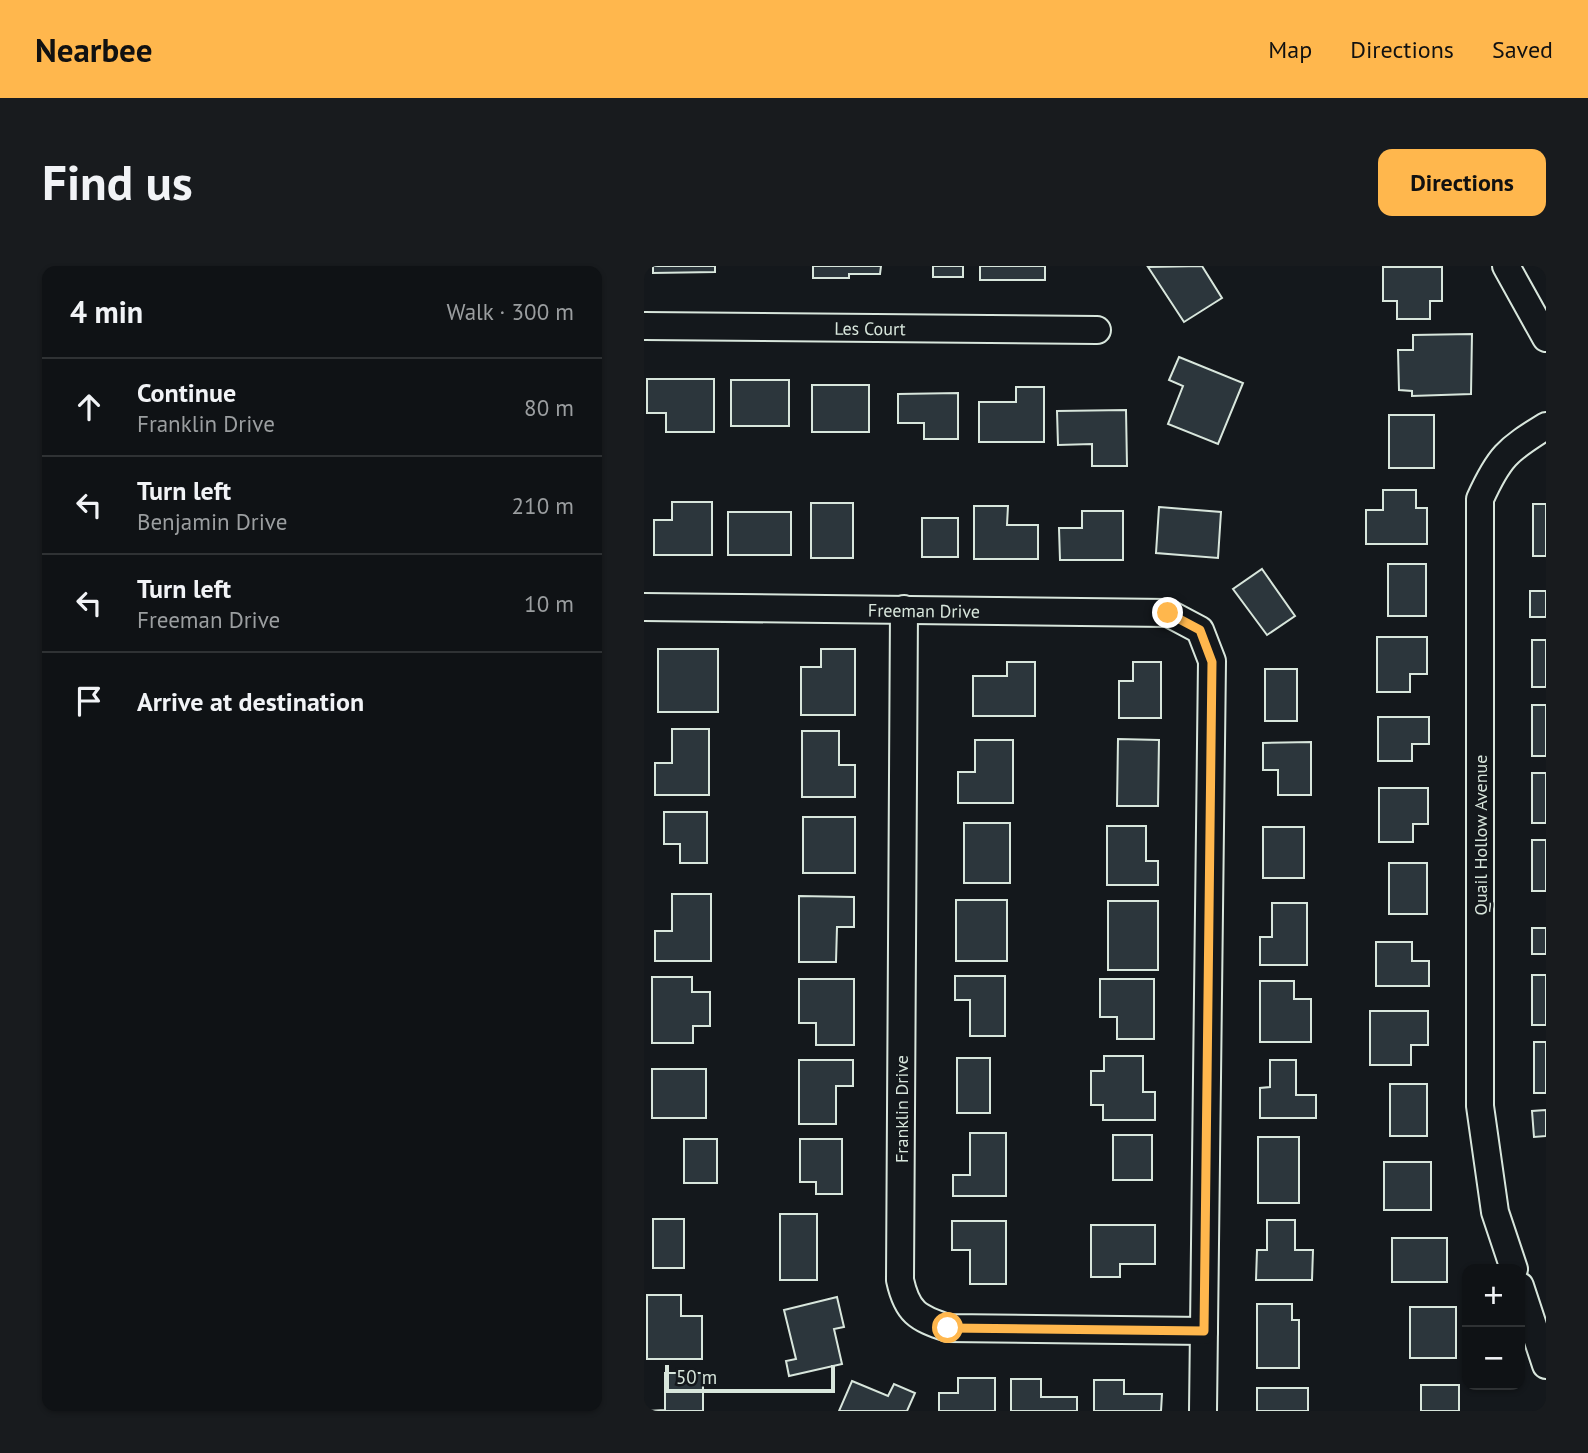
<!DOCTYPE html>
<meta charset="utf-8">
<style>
body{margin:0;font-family:"PT Sans",sans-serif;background:#181b1e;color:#f1f3f6}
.controls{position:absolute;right:21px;bottom:21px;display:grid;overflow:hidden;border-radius:14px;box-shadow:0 2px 5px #0004}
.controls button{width:63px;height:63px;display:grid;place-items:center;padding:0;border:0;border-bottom:2px solid #2f3234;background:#0f1215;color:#f1f3f6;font:35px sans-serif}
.scale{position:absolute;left:21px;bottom:18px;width:170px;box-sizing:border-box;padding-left:7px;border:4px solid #d8e6dc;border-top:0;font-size:19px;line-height:24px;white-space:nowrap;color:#d8e6dc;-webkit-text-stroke:5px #14181c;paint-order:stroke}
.stop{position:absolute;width:21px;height:21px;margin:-16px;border:5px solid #ffb74d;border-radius:50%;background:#fff}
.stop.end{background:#ffb74d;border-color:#fff;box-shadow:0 2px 7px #0008}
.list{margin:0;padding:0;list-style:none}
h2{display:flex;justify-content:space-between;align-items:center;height:91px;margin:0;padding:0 28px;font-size:30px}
h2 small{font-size:23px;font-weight:400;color:#9b9ea0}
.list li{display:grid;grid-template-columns:46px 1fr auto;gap:21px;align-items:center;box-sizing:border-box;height:98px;padding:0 28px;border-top:2px solid #2f3234}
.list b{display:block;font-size:26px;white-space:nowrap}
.list p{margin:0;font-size:23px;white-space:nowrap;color:#9b9ea0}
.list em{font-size:23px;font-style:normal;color:#9b9ea0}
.icon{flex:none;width:38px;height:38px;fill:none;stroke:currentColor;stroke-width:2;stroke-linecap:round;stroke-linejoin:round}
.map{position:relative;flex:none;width:902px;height:1145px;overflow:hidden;border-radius:14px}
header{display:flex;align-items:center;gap:42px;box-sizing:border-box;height:98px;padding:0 35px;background:#ffb74d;color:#111}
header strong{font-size:33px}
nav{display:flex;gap:38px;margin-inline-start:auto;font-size:24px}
.intro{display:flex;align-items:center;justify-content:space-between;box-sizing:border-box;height:168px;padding:0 42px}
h1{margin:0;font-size:49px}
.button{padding:18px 32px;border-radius:14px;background:#ffb74d;color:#111;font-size:24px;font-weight:700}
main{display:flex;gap:42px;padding:0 42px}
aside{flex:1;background:#0f1215;border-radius:14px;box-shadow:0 2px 5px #0004}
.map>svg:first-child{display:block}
.building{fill:#2c363c;stroke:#d8e6dc;stroke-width:2}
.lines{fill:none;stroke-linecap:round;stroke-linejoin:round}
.minor-casing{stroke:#d8e6dc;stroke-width:30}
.minor{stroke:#14181c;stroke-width:26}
.route{stroke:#ffb74d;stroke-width:9}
.labels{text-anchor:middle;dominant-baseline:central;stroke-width:5;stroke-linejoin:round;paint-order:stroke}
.street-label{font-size:18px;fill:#d8e6dc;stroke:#14181c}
</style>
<header>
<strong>Nearbee</strong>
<nav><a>Map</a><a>Directions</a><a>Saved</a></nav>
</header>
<div class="intro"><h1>Find us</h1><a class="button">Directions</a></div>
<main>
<aside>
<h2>4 min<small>Walk · 300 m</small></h2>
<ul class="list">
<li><svg class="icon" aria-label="ahead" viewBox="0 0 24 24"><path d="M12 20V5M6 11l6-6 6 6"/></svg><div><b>Continue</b><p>Franklin Drive</p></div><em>80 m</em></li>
<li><svg class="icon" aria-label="left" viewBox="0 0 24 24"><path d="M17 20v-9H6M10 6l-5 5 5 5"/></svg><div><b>Turn left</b><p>Benjamin Drive</p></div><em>210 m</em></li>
<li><svg class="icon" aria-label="left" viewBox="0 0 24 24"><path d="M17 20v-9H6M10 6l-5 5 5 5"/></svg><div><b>Turn left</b><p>Freeman Drive</p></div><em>10 m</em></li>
<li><svg class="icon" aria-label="arrive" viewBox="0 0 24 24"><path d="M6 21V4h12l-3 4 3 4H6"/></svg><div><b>Arrive at destination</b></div></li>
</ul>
</aside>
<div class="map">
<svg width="902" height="1145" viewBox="0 0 902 1145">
<rect width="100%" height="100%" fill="#14181c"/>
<g class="building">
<path d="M9 0H71V6L9 7Z"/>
<path d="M169 0H237L236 8H205V12H169Z"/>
<rect x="289" y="0" width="30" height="11"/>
<rect x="336" y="0" width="65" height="14"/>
<path d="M558 0 578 32 540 56 504 1Z"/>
<path d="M739 1H798V35H786V53H753V35H739Z"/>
<path d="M828 68 827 128 768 130V125L755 124 754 84H769V69Z"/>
<path d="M535 91 599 117 574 178 524 158 539 120 525 114Z"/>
<path d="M3 113H70V166H22V147H3Z"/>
<rect x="87" y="114" width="58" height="46"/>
<rect x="168" y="119" width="57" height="47"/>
<path d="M372 121H400V176H335V136H372Z"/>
<path d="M314 127V173H280V157H254V128Z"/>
<path d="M482 144 483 200H448V178L414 179 413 145Z"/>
<rect x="745" y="149" width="45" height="53"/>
<path d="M739 224H772V242H783V278H722V244H739Z"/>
<path d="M28 236H68V289H10V254H28Z"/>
<rect x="167" y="237" width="42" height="55"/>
<rect x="889" y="238" width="13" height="52"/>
<path d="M330 240H364L363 259H394V293H330Z"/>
<path d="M515 241 577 246 574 292 512 287Z"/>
<path d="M438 245H479V294H416L415 262H438Z"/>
<rect x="84" y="246" width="63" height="43"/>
<rect x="278" y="252" width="36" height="39"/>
<rect x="744" y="298" width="38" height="52"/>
<path d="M618 303 651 350 623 369 589 323Z"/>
<rect x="886" y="325" width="16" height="26"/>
<path d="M733 371H783V408H766V426H733Z"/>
<rect x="888" y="374" width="14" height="47"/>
<rect x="14" y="383" width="60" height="63"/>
<path d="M177 383H211V449H157V401H177Z"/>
<path d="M363 396H391V450H329V410H363Z"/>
<path d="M489 396H517V452H475V415H489Z"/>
<rect x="621" y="403" width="32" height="52"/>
<rect x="888" y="439" width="14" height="51"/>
<path d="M734 451H785V478H768V495H734Z"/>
<path d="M28 463H65V529H11V497H28Z"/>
<path d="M158 465H195V499H211V531H158Z"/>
<path d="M474 473 515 474 514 540H473Z"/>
<path d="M331 474H369V537H314V506H331Z"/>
<path d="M667 476V529H634V504H619V477Z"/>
<rect x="888" y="507" width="14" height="50"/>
<path d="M735 522H784V558H769V576H735Z"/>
<path d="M20 546H63V597H36V578H20Z"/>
<rect x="159" y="551" width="52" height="56"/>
<rect x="320" y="557" width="46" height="60"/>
<path d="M463 560H502V595H514V619H463Z"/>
<rect x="619" y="561" width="41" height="51"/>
<rect x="888" y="574" width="14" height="51"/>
<rect x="745" y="597" width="38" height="51"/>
<path d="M28 628H67V695H11V665H28Z"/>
<path d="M155 630 210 631V661H193L192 696H155Z"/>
<rect x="312" y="634" width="51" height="61"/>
<rect x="464" y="635" width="50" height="69"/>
<path d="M628 637H663V699H616V671H628Z"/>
<rect x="888" y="662" width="14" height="26"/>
<path d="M732 676H768V695H785V720H732Z"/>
<rect x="888" y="709" width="14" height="50"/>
<path d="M311 710H361V770H326V734H311Z"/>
<path d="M8 711H48V726H66V760H49V777H8Z"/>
<path d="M155 713H210V779H172V757H155Z"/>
<path d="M456 713H510V773H473V751H456Z"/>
<path d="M616 715H650V733H667V776H616Z"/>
<path d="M726 745H784V779H767V799H726Z"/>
<rect x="890" y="776" width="12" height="51"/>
<path d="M460 790H499V826H511V854H459V839H447V805H460Z"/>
<rect x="313" y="792" width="33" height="55"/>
<path d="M155 794H209V820H192V858H155Z"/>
<path d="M626 794H652V829H672V852H616V822L626 821Z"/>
<rect x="8" y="803" width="54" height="49"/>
<rect x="746" y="818" width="37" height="52"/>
<path d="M902 844V870L890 871 888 845Z"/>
<path d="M326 867H362V930H309V909H326Z"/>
<rect x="469" y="869" width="39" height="45"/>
<rect x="614" y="871" width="41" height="66"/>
<rect x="40" y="873" width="33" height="44"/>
<path d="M156 873H198V928H172V916H156Z"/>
<rect x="740" y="896" width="47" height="48"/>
<rect x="136" y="948" width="37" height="66"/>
<rect x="9" y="953" width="31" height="49"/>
<path d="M623 954H651V984H669L668 1014H612L613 984H623Z"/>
<path d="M308 955H362V1018H326V984H308Z"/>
<path d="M447 959H511V998H476V1011H447Z"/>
<rect x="748" y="972" width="55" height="44"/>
<path d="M3 1029H37V1050H58V1093H3Z"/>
<path d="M193 1031 200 1061 190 1063 198 1098 145 1110 142 1095 152 1093 140 1044Z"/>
<path d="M613 1038H648V1054H655V1102H613Z"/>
<rect x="766" y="1041" width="46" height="51"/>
<path d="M21 1107H59V1145H3L21 1144Z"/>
<path d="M314 1112H351V1145H295V1127H314Z"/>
<path d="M367 1113H397V1131H433V1145H367Z"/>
<path d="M450 1114H480V1128H518L517 1145H450Z"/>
<path d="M208 1115 244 1130 250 1118 271 1127 263 1145H195Z"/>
<rect x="777" y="1119" width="38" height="26"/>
<rect x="613" y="1122" width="51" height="23"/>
</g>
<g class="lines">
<defs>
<g id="minor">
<path d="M862 0 902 72"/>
<path id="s1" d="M0 60 453 64"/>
<path id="s2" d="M0 341 524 347 556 364 568 395 559 1145"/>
<path d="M260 343 256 1014C263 1046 273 1052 304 1062L560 1065"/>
<path d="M870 1003 851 946 836 840V233C855 191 863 184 902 160"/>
<path d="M876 1020 902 1099"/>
</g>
</defs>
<use href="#minor" class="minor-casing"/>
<use href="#minor" class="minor"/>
</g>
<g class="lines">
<path class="route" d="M304 1062 560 1065 568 396 556 364 524 347"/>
</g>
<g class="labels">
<g class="street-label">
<text stroke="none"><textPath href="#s1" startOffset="226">Les Court</textPath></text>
<text stroke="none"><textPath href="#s2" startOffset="280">Freeman Drive</textPath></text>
<text transform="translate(836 569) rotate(-90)">Quail Hollow Avenue</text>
<text transform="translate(257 843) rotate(-90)">Franklin Drive</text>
</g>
</g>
</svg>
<div class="controls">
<button>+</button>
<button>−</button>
</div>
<div class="scale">50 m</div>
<div class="stop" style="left:304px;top:1062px"></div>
<div class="stop end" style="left:524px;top:347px"></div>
</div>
</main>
